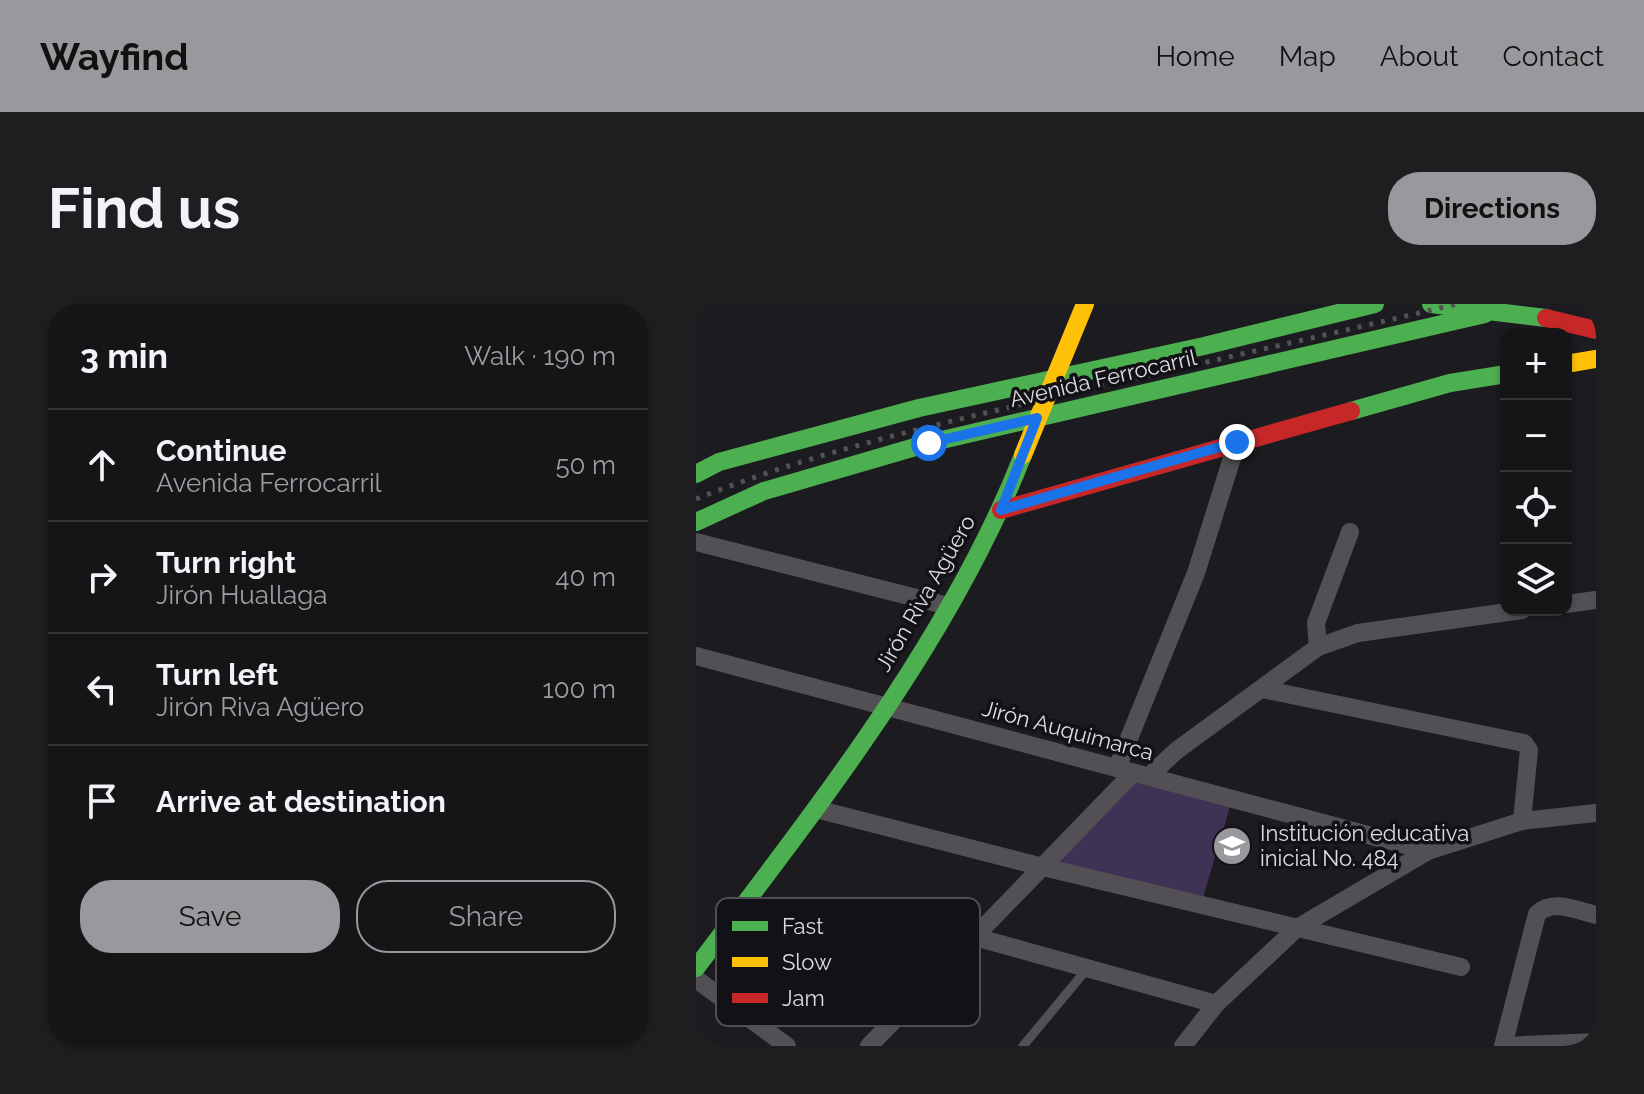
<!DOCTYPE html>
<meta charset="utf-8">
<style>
body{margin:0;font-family:Raleway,sans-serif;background:#1e1d20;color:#f1f3f6}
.controls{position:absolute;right:24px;top:24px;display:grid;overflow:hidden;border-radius:16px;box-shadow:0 2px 6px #0004}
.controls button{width:72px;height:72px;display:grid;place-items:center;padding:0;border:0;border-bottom:2px solid #343336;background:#151417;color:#f1f3f6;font:40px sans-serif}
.stop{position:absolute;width:24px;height:24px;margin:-18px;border:6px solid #1a73e8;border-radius:50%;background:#fff}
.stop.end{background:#1a73e8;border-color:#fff;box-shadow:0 2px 8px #0008}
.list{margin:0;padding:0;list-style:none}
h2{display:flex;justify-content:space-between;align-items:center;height:104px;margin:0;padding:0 32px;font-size:34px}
h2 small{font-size:26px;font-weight:400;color:#9d9ea1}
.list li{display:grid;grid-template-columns:52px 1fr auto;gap:24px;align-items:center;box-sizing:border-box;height:112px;padding:0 32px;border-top:2px solid #343336}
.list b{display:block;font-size:30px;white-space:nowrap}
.list p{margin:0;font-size:26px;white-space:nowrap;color:#9d9ea1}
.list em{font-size:26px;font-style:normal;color:#9d9ea1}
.actions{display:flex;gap:16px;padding:24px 32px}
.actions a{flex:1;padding:18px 0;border:2px solid #99989c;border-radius:32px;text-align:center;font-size:28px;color:#99989c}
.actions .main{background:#99989c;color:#111}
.icon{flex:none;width:44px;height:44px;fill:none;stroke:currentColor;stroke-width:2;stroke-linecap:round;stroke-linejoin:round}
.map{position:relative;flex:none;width:900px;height:742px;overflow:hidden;border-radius:32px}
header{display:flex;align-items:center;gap:48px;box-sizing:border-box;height:112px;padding:0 40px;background:#99989c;color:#111}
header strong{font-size:38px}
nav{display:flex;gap:44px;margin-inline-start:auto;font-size:28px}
.intro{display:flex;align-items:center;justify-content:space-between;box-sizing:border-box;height:192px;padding:0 48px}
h1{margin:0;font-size:56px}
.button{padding:20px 36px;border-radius:32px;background:#99989c;color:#111;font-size:28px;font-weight:700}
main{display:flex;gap:48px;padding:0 48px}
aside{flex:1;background:#151417;border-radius:32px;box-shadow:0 2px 6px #0004}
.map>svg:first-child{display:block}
.green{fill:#3e3255}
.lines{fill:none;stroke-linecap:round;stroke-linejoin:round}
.lane{stroke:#525054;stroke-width:9}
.street{stroke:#525054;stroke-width:18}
.fast{stroke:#4caf50;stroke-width:18}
.slow{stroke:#ffc107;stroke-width:18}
.jam{stroke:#c62828;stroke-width:18}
.rail{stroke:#525153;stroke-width:5;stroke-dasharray:4 8;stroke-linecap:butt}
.route{stroke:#1a73e8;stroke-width:10}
.labels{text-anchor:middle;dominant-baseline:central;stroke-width:7;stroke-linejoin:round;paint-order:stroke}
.street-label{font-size:22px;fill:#dddce0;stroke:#121116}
.poi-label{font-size:22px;fill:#dddce0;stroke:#121116;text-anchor:start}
.key{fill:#121116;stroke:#4f4e53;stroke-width:2}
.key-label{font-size:22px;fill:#dddce0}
</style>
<header>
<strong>Wayfind</strong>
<nav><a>Home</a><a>Map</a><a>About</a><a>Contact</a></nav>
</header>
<div class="intro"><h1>Find us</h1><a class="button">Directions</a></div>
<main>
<aside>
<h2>3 min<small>Walk · 190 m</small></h2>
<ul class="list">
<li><svg class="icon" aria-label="ahead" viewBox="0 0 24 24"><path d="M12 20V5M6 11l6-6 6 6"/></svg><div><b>Continue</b><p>Avenida Ferrocarril</p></div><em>50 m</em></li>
<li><svg class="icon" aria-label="right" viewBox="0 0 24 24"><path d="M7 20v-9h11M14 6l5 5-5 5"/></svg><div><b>Turn right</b><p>Jirón Huallaga</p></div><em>40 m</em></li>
<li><svg class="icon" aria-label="left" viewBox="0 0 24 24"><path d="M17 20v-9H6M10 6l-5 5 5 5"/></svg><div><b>Turn left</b><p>Jirón Riva Agüero</p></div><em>100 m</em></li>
<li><svg class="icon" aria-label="arrive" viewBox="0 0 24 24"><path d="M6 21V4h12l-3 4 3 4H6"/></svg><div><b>Arrive at destination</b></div></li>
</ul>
<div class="actions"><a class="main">Save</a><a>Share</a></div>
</aside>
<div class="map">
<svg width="900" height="742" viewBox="0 0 900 742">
<rect width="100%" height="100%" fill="#1c1b1f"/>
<path class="green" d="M442 474 535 499 507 594 358 558Z"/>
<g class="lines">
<path class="lane" d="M327 742 391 665"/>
<g class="street">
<path d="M0 238 252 302"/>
<path d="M870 300 900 296"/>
<path d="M622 343 620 319 654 228"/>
<path d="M0 352 732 547"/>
<path d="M566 385 828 439 833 446 826 517"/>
<path d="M421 464 500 269 541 138"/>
<path d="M453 472 480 447 622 343 662 329 826 306"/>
<path d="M120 505 343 562 765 663"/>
<path d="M279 633 520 700"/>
<path d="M0 675 91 742"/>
<path d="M173 742 437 469"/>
<path d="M487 742 520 700 601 624 732 547 826 517 900 509"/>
<path d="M807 742 841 610C856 594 882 607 900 611"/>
<path d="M807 742 900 738"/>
</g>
<g class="fast">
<path d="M735 0 850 14"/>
<path d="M655 107 754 79 810 70"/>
<path d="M0 170 23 158 223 104 508 42 679 0"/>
<path d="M0 218 68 187 233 139 789 10"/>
<path d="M0 664C120 505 254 337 327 151"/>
</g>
<g class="slow">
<path d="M870 60 900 55"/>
<path d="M327 151 389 0"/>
</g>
<g class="jam">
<path d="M850 14 900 26"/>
<path d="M305 206 655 107"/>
</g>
<path class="rail" d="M0 195C118 148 242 120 366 91 498 61 630 31 761 0"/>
</g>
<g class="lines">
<path class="route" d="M233 139 341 114 305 206 541 138"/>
</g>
<defs>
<symbol id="school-disc" viewBox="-11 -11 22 22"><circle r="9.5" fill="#99989c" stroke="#121116"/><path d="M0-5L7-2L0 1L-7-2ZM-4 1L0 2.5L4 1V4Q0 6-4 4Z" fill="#fff"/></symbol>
</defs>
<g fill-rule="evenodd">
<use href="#school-disc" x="514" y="520" width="44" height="44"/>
</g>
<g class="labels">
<g class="street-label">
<text transform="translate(407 74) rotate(-13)">Avenida Ferrocarril</text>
<text transform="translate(229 289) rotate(-60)">Jirón Riva Agüero</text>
<text transform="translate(372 426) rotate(15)">Jirón Auquimarca</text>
</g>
<g class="poi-label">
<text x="564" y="529">Institución educativa<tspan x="564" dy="25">inicial No. 484</tspan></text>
</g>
</g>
<rect x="20" y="594" width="264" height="128" rx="12" class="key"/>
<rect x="36" y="617" width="36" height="10" fill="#4caf50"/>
<rect x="36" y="653" width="36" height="10" fill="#ffc107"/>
<rect x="36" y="689" width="36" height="10" fill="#c62828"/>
<g class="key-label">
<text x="86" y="630">Fast</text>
<text x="86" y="666">Slow</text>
<text x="86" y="702">Jam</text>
</g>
</svg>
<div class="controls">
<button>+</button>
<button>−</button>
<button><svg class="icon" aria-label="locate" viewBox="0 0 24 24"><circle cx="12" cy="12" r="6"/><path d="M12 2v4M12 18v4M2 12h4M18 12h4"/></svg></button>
<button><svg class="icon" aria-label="layers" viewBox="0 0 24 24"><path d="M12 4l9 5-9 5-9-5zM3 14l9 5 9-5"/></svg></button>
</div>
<div class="stop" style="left:233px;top:139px"></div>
<div class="stop end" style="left:541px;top:138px"></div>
</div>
</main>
